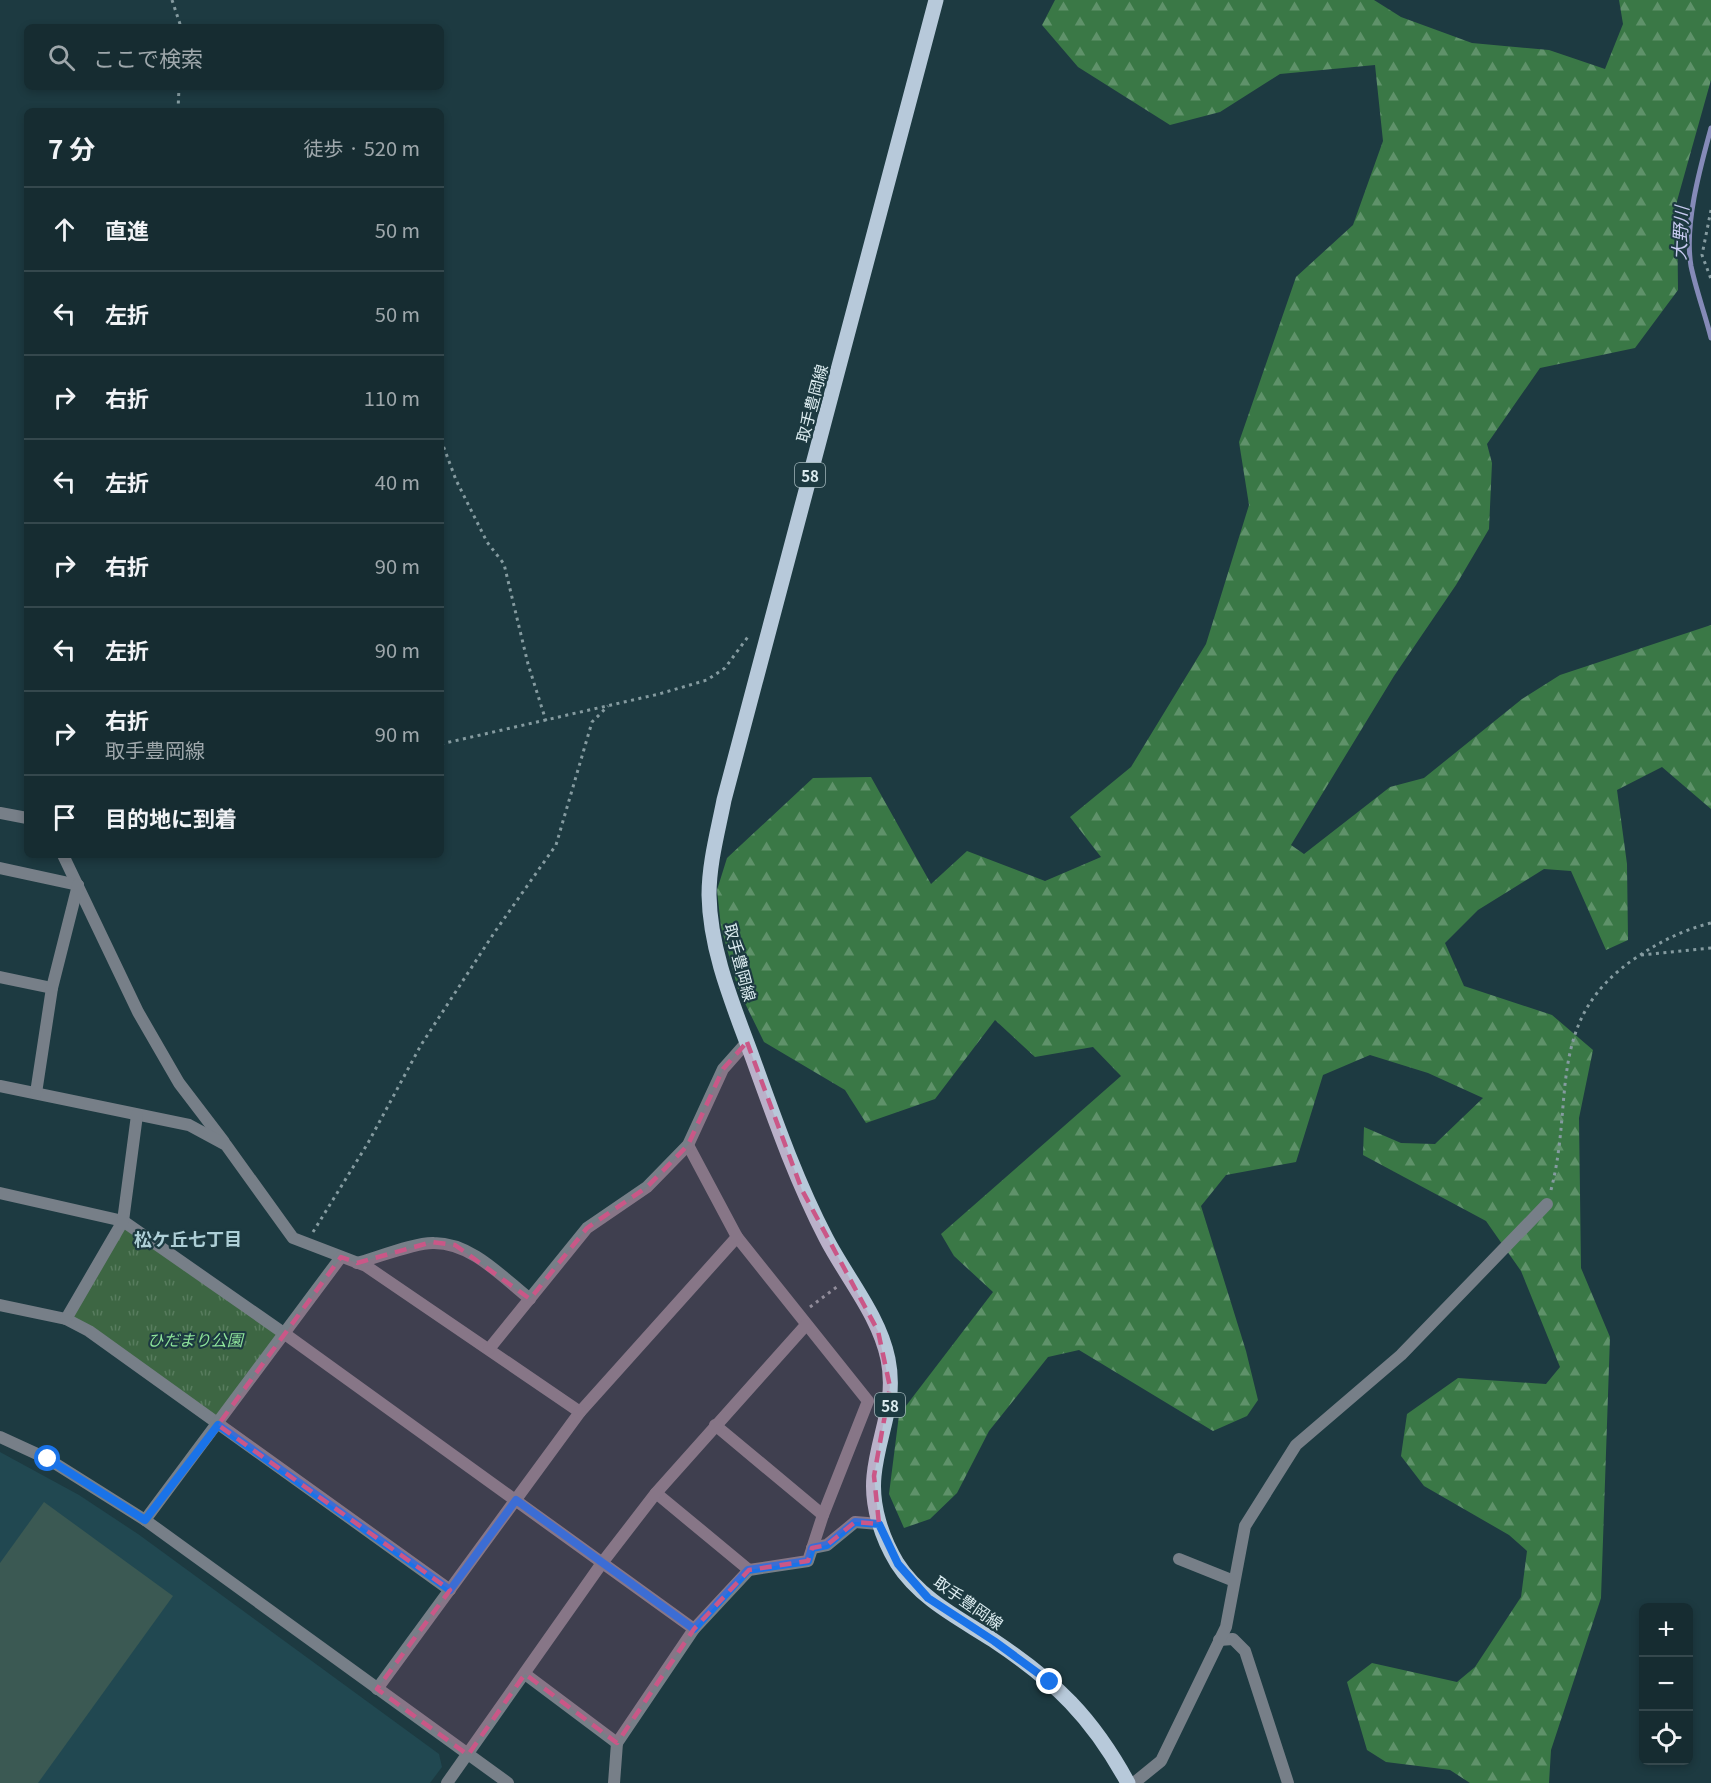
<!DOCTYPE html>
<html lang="ja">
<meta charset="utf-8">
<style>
body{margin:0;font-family:Georgia,"Noto Sans JP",serif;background:#1f3439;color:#f1f3f6}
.controls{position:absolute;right:18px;bottom:18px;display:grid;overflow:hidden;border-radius:9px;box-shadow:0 3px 9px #0003}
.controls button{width:54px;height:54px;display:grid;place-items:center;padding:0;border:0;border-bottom:2px solid #35484d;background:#162c31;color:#f1f3f6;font:30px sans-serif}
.stop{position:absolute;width:18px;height:18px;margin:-14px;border:4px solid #1a73e8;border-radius:50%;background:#fff}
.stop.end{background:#1a73e8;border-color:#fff;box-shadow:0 2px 6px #0008}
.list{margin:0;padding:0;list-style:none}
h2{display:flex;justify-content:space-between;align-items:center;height:78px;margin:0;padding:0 24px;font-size:26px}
h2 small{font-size:20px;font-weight:400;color:#9ea7ab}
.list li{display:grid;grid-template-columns:39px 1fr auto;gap:18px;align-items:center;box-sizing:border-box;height:84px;padding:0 24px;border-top:2px solid #35484d}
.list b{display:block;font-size:22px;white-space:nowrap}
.list p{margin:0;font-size:20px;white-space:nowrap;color:#9ea7ab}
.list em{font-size:20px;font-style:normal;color:#9ea7ab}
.icon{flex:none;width:33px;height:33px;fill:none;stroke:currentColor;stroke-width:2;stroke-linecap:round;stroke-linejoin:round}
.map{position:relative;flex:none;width:1711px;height:1783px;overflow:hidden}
.search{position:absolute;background:#162c31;box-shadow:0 3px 9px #0003;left:24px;top:24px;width:420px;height:66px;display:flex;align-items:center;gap:15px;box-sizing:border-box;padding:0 21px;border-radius:9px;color:#9ea7ab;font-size:22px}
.panel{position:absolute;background:#162c31;box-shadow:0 3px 9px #0003;left:24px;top:108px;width:420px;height:750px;border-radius:9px}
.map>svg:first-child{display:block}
.built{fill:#214851}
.forest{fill:url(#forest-firs)}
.park{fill:url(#park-tufts)}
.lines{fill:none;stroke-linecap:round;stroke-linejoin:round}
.stream{stroke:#858ab8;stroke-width:5}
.building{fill:#3b5953}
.path{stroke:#859ba0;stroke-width:3;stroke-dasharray:3 4.5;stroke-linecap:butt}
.minor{stroke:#777f88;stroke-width:12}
.tertiary{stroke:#777f88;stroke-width:12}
.primary{stroke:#b7c9da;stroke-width:15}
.route{stroke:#1a73e8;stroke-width:8}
.marked{fill:#ca5787;fill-opacity:0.2;stroke:#ca5787;stroke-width:4.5;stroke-dasharray:12 8;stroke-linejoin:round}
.labels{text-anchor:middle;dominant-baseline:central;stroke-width:4.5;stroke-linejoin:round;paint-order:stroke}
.shield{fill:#1d3a41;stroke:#a2b6bb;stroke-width:1.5}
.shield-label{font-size:15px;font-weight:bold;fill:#dbebef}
.street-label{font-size:16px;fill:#dbebef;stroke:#1d3a41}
.park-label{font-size:16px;font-style:italic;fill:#8ee49b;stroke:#1d3a41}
.water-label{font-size:18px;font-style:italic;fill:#c7caf0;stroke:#1d3a41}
.neighbourhood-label{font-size:18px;font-weight:bold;fill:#aecfd7;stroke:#1d3a41}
</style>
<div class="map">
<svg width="1711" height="1783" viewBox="0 0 1711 1783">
<defs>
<pattern id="forest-firs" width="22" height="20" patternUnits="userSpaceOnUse" patternTransform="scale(1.5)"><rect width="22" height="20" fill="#3a7846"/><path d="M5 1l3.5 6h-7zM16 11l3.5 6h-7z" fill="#5f926a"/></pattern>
<pattern id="park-tufts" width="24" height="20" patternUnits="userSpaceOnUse" patternTransform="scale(1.5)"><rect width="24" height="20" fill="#3d6643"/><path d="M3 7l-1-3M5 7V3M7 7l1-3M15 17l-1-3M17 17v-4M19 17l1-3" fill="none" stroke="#587c5e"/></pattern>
</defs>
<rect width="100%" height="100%" fill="#1d3a41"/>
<path class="built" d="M0 1452 79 1495 138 1534 439 1754 442 1767 430 1783H0Z"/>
<path class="forest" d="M1055 0H1374L1401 17 1472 43 1549 50 1605 69 1623 24 1619 0H1711V80L1677 201 1678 290 1635 348 1540 368 1487 444 1492 463 1489 529 1456 585 1394 676 1291 845 1304 854 1390 787 1424 778 1522 699 1560 675 1711 625V809L1662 767 1617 790 1627 864 1628 940 1606 950 1571 871 1544 869 1478 910 1445 943 1464 986 1552 1015 1593 1050 1579 1118 1581 1268 1610 1337 1601 1598 1551 1750 1549 1783H1470L1450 1770 1386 1762 1367 1750 1347 1682 1372 1663 1457 1682 1475 1667 1521 1597 1527 1551 1509 1535 1424 1486 1401 1456 1407 1414 1458 1378 1546 1384 1560 1367 1521 1271 1486 1221 1363 1155 1364 1127 1401 1143 1435 1144 1483 1098 1428 1073 1370 1055 1323 1075 1296 1162 1226 1175 1201 1206 1246 1351 1258 1400 1247 1416 1213 1431 1079 1350 1048 1357 989 1431 957 1493 930 1519 904 1528 889 1494 899 1415 993 1292 954 1256 941 1234 1121 1076 1093 1047 1035 1057 995 1020 935 1099 866 1123 845 1090 764 1042 738 989 721 927 717 890 727 858 813 778 871 777 931 884 967 851 1045 881 1101 857 1070 817 1131 767 1206 644 1249 505 1239 442 1296 277 1353 225 1383 141 1375 65 1280 74 1220 112 1170 125 1078 67 1042 25Z"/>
<path class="park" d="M123 1221 285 1334 218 1425 66 1319Z"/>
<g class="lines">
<path class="stream" d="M1711 128C1700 168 1684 225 1691 266 1696 290 1705 314 1711 338"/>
</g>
<path class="building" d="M44 1502 173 1596 38 1783H0V1563Z"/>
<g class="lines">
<g class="path">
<path d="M172 0 181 27"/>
<path d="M178 111 179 87"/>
<path d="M1711 210 1702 255 1711 279"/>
<path d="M441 440 456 480 487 542 504 564 528 664 546 721"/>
<path d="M441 744 659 694 707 680 725 668 750 634"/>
<path d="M1641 955 1711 948"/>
<path d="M1551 1190C1575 1098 1544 1019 1637 957 1661 941 1683 930 1711 923"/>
<path d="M313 1232 368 1143 421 1045 494 933 556 845 592 722 608 706"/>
<path d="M810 1307 838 1286"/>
</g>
<g class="minor">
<path d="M0 813 27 818"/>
<path d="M63 855 138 1012 179 1083 224 1142"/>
<path d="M0 868 78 885"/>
<path d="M0 977 52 988"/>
<path d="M0 1086 189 1125 226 1145 293 1238 366 1266 580 1412 737 1237 868 1401 823 1515 808 1561 749 1570 694 1629 617 1743 614 1783"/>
<path d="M36 1093 52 988 78 885"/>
<path d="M688 1145 737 1237"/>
<path d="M0 1193 123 1221 285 1334 694 1629"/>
<path d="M357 1263C376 1258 416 1242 434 1243 472 1243 502 1277 530 1299"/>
<path d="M0 1305 66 1319 89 1331 450 1590"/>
<path d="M66 1319 123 1221 137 1115"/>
<path d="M489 1349 587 1228 647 1187 688 1145 723 1069 747 1042"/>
<path d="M715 1425 823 1515"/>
<path d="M656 1493 749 1570"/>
<path d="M145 1520 341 1257"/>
<path d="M812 1548 827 1545 855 1522 879 1524"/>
<path d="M1179 1559 1234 1581"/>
<path d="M1219 1640 1233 1639 1245 1651 1288 1783"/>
<path d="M525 1674 617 1743"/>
<path d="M377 1689 580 1412"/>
<path d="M1134 1783 1161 1761 1226 1627 1245 1526 1296 1445 1401 1355 1547 1204"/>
</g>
<g class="tertiary">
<path d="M0 1437 48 1459 145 1520 508 1783"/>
<path d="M447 1783 602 1563 656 1493 806 1325"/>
</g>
<path class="primary" d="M936 0 724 800C718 831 709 863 709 895 710 952 734 1007 753 1059 775 1120 796 1180 826 1238 846 1277 879 1315 888 1359 897 1403 878 1434 874 1476 871 1506 882 1538 897 1563 920 1599 959 1618 993 1640 1056 1682 1092 1717 1128 1783"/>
</g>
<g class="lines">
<path class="route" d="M48 1459 145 1520 218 1425 450 1590 516 1500 694 1629 748 1570 808 1561 812 1548 827 1545 855 1522 879 1524 898 1564 928 1598 994 1641 1050 1682"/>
</g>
<path class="marked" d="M747 1042 802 1190 878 1331 890 1387 874 1476 879 1524 855 1522 827 1545 812 1548 808 1561 749 1570 694 1629 617 1743 525 1674 468 1755 377 1689 450 1590 218 1425 341 1257 357 1263 432 1242 455 1245 530 1299 587 1228 647 1187 688 1145 723 1069Z"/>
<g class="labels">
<g class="shield">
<rect x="795" y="463" width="30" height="24" rx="4.5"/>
<rect x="875" y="1393" width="30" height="24" rx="4.5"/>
</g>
<g class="shield-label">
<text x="810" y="475">58</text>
<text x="890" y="1405">58</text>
</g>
<g class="street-label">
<text transform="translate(811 403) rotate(-75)">取手豊岡線</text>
<text transform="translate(741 962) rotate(75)">取手豊岡線</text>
<text transform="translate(969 1602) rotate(35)">取手豊岡線</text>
</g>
<g class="park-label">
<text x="195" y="1339">ひだまり公園</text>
</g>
<g class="water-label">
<text transform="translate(1679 233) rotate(-87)">大野川</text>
</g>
<g class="neighbourhood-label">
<text x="188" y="1238">松ケ丘七丁目</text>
</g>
</g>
</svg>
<div class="controls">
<button>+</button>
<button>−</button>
<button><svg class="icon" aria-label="locate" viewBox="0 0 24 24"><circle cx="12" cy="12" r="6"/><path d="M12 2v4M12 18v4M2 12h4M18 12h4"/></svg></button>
</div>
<div class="stop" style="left:48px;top:1459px"></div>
<div class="stop end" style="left:1050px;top:1682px"></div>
<div class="search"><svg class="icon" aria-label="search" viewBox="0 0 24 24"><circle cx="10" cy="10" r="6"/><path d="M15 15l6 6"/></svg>ここで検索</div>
<section class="panel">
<h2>7 分<small>徒歩 · 520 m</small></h2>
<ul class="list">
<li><svg class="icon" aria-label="ahead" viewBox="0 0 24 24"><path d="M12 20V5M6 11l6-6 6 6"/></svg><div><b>直進</b></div><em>50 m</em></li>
<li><svg class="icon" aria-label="left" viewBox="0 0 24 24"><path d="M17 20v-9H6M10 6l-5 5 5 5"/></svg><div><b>左折</b></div><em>50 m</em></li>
<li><svg class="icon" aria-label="right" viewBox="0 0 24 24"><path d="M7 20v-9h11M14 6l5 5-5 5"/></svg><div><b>右折</b></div><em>110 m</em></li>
<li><svg class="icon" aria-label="left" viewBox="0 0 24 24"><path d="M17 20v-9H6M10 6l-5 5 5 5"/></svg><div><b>左折</b></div><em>40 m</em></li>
<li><svg class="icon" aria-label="right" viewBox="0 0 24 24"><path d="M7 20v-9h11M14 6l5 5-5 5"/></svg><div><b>右折</b></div><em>90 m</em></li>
<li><svg class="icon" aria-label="left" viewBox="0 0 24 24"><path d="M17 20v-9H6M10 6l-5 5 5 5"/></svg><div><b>左折</b></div><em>90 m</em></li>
<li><svg class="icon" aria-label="right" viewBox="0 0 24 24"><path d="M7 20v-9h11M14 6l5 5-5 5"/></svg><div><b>右折</b><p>取手豊岡線</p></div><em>90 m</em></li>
<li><svg class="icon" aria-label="arrive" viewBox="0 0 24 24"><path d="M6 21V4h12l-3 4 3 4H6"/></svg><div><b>目的地に到着</b></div></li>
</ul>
</section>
</div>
